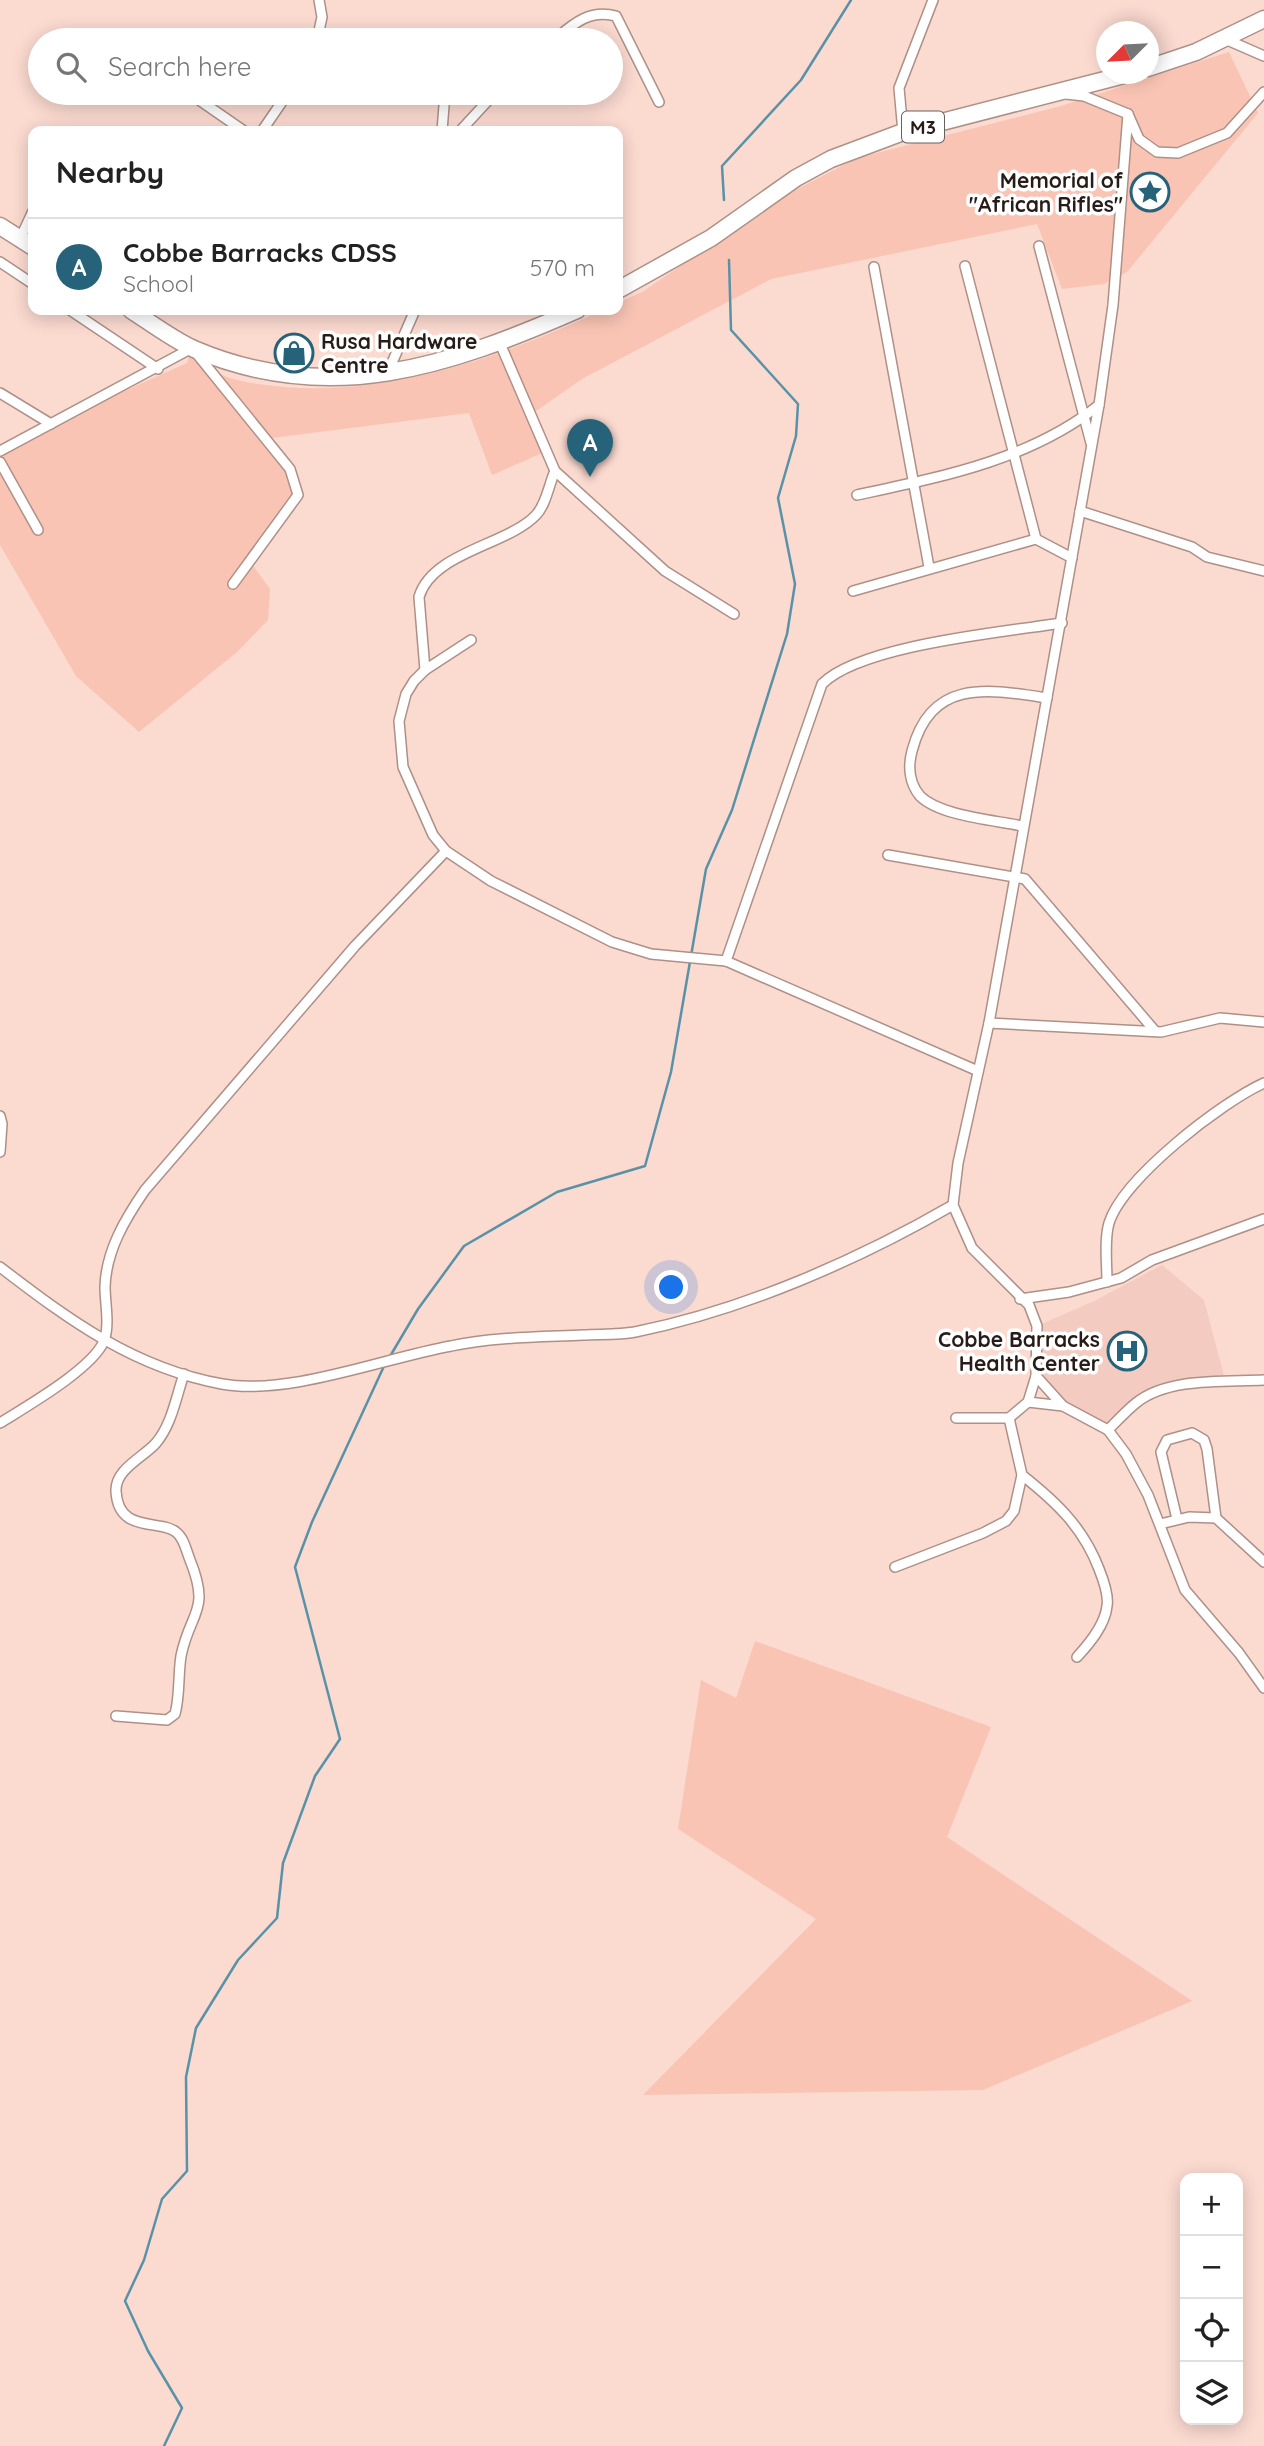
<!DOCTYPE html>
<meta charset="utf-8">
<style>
body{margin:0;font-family:Quicksand,sans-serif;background:#f2f2f2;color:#222}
.controls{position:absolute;right:21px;bottom:21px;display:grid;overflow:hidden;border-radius:14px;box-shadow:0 4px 18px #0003}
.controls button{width:63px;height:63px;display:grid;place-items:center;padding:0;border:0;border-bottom:2px solid #e0e0e0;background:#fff;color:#222;font:35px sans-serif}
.compass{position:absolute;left:1096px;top:21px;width:63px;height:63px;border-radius:50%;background:#fff;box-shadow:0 4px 18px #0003;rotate:246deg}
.you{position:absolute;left:672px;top:1288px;width:24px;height:24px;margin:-18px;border:5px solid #fff;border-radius:50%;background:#1a73e8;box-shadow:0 0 0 10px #1a73e833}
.badge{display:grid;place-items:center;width:46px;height:46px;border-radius:50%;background:#26637a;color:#fff;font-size:23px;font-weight:700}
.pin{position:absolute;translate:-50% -58px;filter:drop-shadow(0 2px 4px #0008)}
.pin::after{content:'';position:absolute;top:37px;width:24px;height:21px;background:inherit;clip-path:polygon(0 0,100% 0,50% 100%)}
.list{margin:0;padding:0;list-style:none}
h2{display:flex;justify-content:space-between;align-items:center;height:91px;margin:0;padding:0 28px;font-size:30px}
h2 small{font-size:23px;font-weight:400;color:#767676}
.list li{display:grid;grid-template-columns:46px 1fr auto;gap:21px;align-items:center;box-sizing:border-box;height:98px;padding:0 28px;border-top:2px solid #e0e0e0}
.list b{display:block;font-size:26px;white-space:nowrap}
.list p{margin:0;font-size:23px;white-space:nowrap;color:#767676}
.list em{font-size:23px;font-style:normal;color:#767676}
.icon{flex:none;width:38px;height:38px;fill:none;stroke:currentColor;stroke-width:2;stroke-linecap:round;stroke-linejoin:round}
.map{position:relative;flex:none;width:1264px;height:2446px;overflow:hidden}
.search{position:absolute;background:#fff;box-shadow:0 4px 18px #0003;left:28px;top:28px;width:595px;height:77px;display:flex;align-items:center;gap:18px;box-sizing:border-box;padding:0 24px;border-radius:38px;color:#767676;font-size:26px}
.panel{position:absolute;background:#fff;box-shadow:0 4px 18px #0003;left:28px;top:126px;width:595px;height:189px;border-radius:14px}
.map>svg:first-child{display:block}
.built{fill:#f4cbc0}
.green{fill:#f9c4b4}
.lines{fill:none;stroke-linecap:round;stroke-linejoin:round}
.stream{stroke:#5992a8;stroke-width:2.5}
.street-casing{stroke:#ae9087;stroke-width:12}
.highway-casing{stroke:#ae9087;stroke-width:19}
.street{stroke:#fff;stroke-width:9}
.highway{stroke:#fff;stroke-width:16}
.labels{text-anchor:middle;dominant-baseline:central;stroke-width:7;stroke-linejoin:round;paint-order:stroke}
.shield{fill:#fff;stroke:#68605d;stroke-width:2}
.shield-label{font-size:19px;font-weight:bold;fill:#271c18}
.poi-label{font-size:21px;font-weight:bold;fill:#271c18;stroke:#fff;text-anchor:end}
</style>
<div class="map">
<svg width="1264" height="2446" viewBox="0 0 1264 2446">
<rect width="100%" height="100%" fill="#fbdad0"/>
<path class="built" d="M1162 1265 1204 1300 1224 1376 1218 1382 1152 1394 1108 1430 1063 1406 1036 1376 1037 1326 1094 1301Z"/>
<g class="green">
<path d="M1229 52 1258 113 1127 272 1104 284 1062 289 1037 224 771 279 582 379 532 414 547 451 492 475 469 413 272 438 290 469 298 495 249 560 270 589 268 620 237 652 139 732 76 676 0 545V451L51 424 187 363 192 348C202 372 234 381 258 384 377 402 497 359 603 310H618V303L642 292 784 196 857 158 1061 106Z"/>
<path d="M755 1641 991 1727 947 1837 1192 2001 983 2090 643 2095 816 1919 678 1829 701 1680 736 1698Z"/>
</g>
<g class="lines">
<g class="stream">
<path d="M724 200 722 166 801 80 851 0"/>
<path d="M389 1358 418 1309 464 1246 557 1192 645 1166 671 1072 706 869 732 810 787 634 795 584 778 498 796 436 798 404 731 330 729 260"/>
<path d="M164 2446 182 2408 148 2351 125 2301 144 2260 162 2199 187 2171 186 2077 196 2028 238 1960 277 1918 283 1863 315 1776 340 1739 295 1567 312 1522 385 1364"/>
</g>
<defs>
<g id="street">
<path d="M1225 39 1264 56"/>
<path d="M317 40 322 17 319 0"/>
<path d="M554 40C573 24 589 9 616 16L659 102"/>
<path d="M189 93 244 131"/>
<path d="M1066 94 1084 96 1128 114 1139 139 1157 152 1178 153 1227 133 1264 92"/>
<path d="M262 131 288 93"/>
<path d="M442 131 445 93"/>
<path d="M460 131 495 93"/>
<path d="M903 132 899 88 933 0"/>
<path d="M20 239 33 211"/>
<path d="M1039 246 1091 443"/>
<path d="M0 262 33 284"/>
<path d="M965 266 1036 539"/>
<path d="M874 267 929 567"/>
<path d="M70 310 158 369"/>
<path d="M499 341 555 471 665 571 734 614"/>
<path d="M388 372 415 310"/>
<path d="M0 393 51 424"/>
<path d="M0 451 192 348 290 469 298 495 233 584"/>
<path d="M0 462 38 530"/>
<path d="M857 495C941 477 1030 460 1099 405"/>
<path d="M1080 511 1192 547 1207 557 1264 571"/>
<path d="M853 591 1036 539 1072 558"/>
<path d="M471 640 425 670 414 681 406 694 399 721 403 767 433 835 446 851 491 881 612 942 651 954 726 961 978 1071"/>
<path d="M425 670 419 597C432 552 508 545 536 515 546 505 549 484 555 471"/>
<path d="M1022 826C994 820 940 816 920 796 909 783 908 766 912 751 931 678 988 689 1047 698"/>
<path d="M888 855 1025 879 1155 1031"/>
<path d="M726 961 822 684C861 645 1004 632 1062 623"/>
<path d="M989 1023 1161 1032 1220 1018 1264 1022"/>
<path d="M0 1116 2 1124 0 1152"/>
<path d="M0 1267C69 1320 134 1368 222 1384 289 1396 384 1358 451 1346 493 1337 539 1337 583 1335 600 1334 619 1335 635 1332 744 1310 858 1260 953 1205"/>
<path d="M1107 1282C1107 1264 1104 1240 1109 1223 1123 1178 1222 1102 1264 1083"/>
<path d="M1020 1299 1069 1292 1121 1278 1152 1260 1264 1219"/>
<path d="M1036 1376 1063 1406 1108 1430 1126 1454 1148 1495 1185 1590 1239 1653 1264 1688"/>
<path d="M1028 1402 1063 1406"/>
<path d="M956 1418H1009L1028 1402 1036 1376 1037 1326 1029 1305 972 1248 953 1205 958 1163 989 1023 1099 405 1113 305 1128 114"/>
<path d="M0 1423C27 1406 92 1369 104 1341 110 1325 105 1303 105 1287 106 1251 125 1219 145 1190L355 946 446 851"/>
<path d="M1108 1430C1117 1421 1126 1411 1136 1403 1168 1377 1225 1382 1264 1380"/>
<path d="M1022 1475C1056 1502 1083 1527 1099 1569 1103 1579 1109 1595 1107 1606 1105 1625 1090 1643 1077 1657"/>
<path d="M1177 1519 1161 1452 1167 1440 1192 1433 1204 1440 1207 1449 1216 1518"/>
<path d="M1160 1524 1189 1517 1216 1518 1264 1562"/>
<path d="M895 1567 983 1533 1006 1521 1014 1511 1022 1475 1009 1418"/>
<path d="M116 1716 167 1720 175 1714C180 1696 178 1675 181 1656 190 1611 211 1612 190 1560 186 1550 184 1538 176 1532 160 1519 118 1534 116 1491 115 1469 144 1457 156 1443 172 1424 176 1397 184 1374"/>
</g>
<g id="highway">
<path d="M1148 68 1196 52 1264 19"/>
<path d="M0 226 33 247"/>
<path d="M618 290 711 238 796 178 831 159 903 132 1128 74"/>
<path d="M131 310C151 323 172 339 194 349 330 407 449 366 577 310"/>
</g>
</defs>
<use href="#street" class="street-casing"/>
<use href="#highway" class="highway-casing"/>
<use href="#street" class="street"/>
<use href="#highway" class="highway"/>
</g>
<defs>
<symbol id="sight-ring" viewBox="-11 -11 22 22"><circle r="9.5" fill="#fff" stroke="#26637a" stroke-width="1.5"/><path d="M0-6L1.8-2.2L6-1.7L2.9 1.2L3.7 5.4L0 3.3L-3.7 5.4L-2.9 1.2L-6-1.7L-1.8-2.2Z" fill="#26637a"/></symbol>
<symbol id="shop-ring" viewBox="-11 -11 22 22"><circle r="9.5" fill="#fff" stroke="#26637a" stroke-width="1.5"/><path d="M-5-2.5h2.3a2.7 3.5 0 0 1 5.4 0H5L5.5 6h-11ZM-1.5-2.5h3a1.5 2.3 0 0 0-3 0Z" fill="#26637a"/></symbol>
<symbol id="hospital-ring" viewBox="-11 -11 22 22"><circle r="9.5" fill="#fff" stroke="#26637a" stroke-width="1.5"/><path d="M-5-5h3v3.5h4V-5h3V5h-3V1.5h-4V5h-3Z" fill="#26637a"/></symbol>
</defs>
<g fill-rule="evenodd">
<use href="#sight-ring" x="1128" y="170" width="44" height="44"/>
<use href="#shop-ring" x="272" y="331" width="44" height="44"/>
<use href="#hospital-ring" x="1105" y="1329" width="44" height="44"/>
</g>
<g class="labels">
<rect class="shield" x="902" y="111.5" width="42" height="31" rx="5"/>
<g class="shield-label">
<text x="923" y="127">M3</text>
</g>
<g class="poi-label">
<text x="1123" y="180">Memorial of<tspan x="1123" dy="24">"African Rifles"</tspan></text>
<text x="321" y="341" text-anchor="start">Rusa Hardware<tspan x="321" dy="24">Centre</tspan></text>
<text x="1100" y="1339">Cobbe Barracks<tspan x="1100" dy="24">Health Center</tspan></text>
</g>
</g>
</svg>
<div class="controls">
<button>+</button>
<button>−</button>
<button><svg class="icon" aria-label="locate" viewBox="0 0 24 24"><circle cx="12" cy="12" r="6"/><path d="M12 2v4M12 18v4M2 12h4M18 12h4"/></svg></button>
<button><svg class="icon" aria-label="layers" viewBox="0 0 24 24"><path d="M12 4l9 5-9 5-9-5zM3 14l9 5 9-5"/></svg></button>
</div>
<svg class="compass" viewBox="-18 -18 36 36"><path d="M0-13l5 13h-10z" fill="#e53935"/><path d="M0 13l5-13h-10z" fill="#767676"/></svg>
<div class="you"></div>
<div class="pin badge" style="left:590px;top:477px">A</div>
<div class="search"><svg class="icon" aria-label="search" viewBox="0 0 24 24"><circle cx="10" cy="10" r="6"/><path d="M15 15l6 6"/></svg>Search here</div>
<section class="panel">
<h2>Nearby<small></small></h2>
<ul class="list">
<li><span class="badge">A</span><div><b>Cobbe Barracks CDSS</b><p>School</p></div><em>570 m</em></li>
</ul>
</section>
</div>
